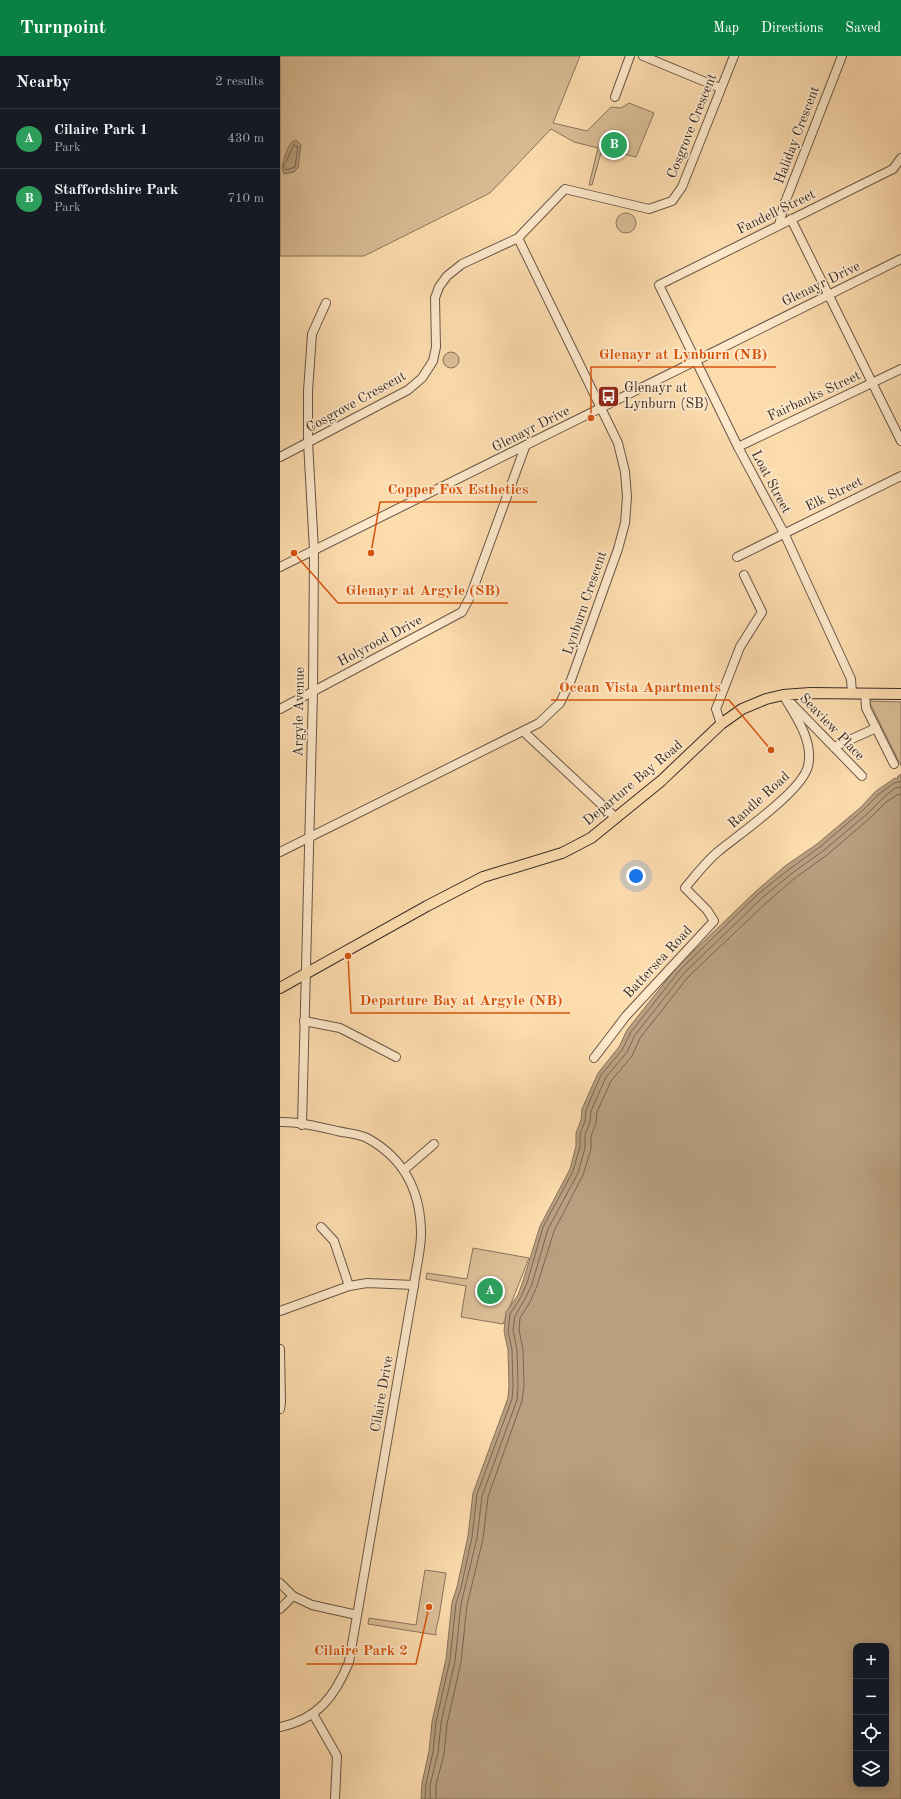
<!DOCTYPE html>
<meta charset="utf-8">
<style>
body{margin:0;font-family:"Old Standard TT",serif;background:#20242c;color:#f1f3f6}
.controls{position:absolute;right:12px;bottom:12px;display:grid;overflow:hidden;border-radius:8px;box-shadow:0 2px 10px #0003}
.controls button{width:36px;height:36px;display:grid;place-items:center;padding:0;border:0;border-bottom:1px solid #363941;background:#171b24;color:#f1f3f6;font:20px sans-serif}
.you{position:absolute;left:356px;top:820px;width:14px;height:14px;margin:-10px;border:3px solid #fff;border-radius:50%;background:#1a73e8;box-shadow:0 0 0 6px #1a73e833}
.badge{display:grid;place-items:center;width:26px;height:26px;border-radius:50%;background:#0b8043;color:#fff;font-size:13px;font-weight:700}
.pin{position:absolute;translate:-50% -50%;border:2px solid #fff;box-shadow:0 1px 4px #0006}
.list{margin:0;padding:0;list-style:none}
h2{display:flex;justify-content:space-between;align-items:center;height:52px;margin:0;padding:0 16px;font-size:17px}
h2 small{font-size:13px;font-weight:400;color:#9ea1a6}
.list li{display:grid;grid-template-columns:26px 1fr auto;gap:12px;align-items:center;box-sizing:border-box;height:60px;padding:0 16px;border-top:1px solid #363941}
.list b{display:block;font-size:15px;white-space:nowrap}
.list p{margin:0;font-size:13px;white-space:nowrap;color:#9ea1a6}
.list em{font-size:13px;font-style:normal;color:#9ea1a6}
.icon{flex:none;width:22px;height:22px;fill:none;stroke:currentColor;stroke-width:2;stroke-linecap:round;stroke-linejoin:round}
.map{position:relative;flex:none;width:621px;height:1743px;overflow:hidden}
header{display:flex;align-items:center;gap:24px;box-sizing:border-box;height:56px;padding:0 20px;background:#0b8043;color:#fff}
header strong{font-size:19px}
nav{display:flex;gap:22px;margin-inline-start:auto;font-size:14px}
main{display:flex}
aside{flex:1;background:#171b24}
.map>svg:first-child{display:block}
.green{fill:#dbbd96;stroke:#89745e}
.water{fill:#b99f7f;stroke:#85715b;fill-rule:evenodd}
.lines{fill:none;stroke-linecap:round;stroke-linejoin:round}
.shore{stroke:#786552;stroke-width:1}
.minor-casing{stroke:#685747;stroke-width:10}
.major-casing{stroke:#372b25;stroke-width:12}
.minor{stroke:#fde8ca;stroke-width:8}
.major{stroke:#fcdbad;stroke-width:10}
.labels{text-anchor:middle;dominant-baseline:central;stroke-width:3.5;stroke-linejoin:round;paint-order:stroke}
.street-label{font-size:14px;fill:#372b25;stroke:#fde8ca}
.poi-label{font-size:14px;fill:#372b25;stroke:#fde8ca;text-anchor:start}
.leader{fill:none;stroke:#d6540e;stroke-width:1.5}
.callout-dot{fill:#d6540e;stroke:#fde8ca;stroke-width:1.5}
.callout-label{font-size:15px;text-anchor:middle;font-weight:bold;fill:#d6540e;stroke:#fde8ca;stroke-width:3.5;stroke-linejoin:round;paint-order:stroke}
</style>
<header>
<strong>Turnpoint</strong>
<nav><a>Map</a><a>Directions</a><a>Saved</a></nav>
</header>
<main>
<aside>
<h2>Nearby<small>2 results</small></h2>
<ul class="list">
<li><span class="badge" style="background:#2e9e5b">A</span><div><b>Cilaire Park 1</b><p>Park</p></div><em>430 m</em></li>
<li><span class="badge" style="background:#2e9e5b">B</span><div><b>Staffordshire Park</b><p>Park</p></div><em>710 m</em></li>
</ul>
</aside>
<div class="map">
<svg width="621" height="1743" viewBox="0 0 621 1743">
<rect width="100%" height="100%" fill="#fcdbad"/>
<filter id="stains"><feTurbulence type="fractalNoise" baseFrequency=".005" numOctaves="4"/><feColorMatrix values="0 0 0 0 .2 0 0 0 0 .09 0 0 0 0 .02 0 0 0 .5 -.17"/></filter>
<radialGradient id="worn" r=".72"><stop offset=".6" stop-color="#630" stop-opacity="0"/><stop offset="1" stop-color="#630" stop-opacity=".3"/></radialGradient>
<g class="green">
<path d="M0 0H300L273 67 307 75 331 51 341 52 349 47 374 57 356 101 322 93 312 129H309L318 92 294 86 271 73 210 137 84 200H0Z"/>
<circle cx="346" cy="167" r="10"/>
<circle cx="171" cy="304" r="8"/>
<path d="M589 645 621 646V710Z"/>
<path d="M193 1192 249 1202 223 1268 181 1261 186 1230 146 1223 147 1217 187 1223Z"/>
<path d="M145 1514 166 1517C164 1532 161 1546 159 1561 158 1567 155 1573 156 1579L88 1568 89 1562 136 1569Z"/>
</g>
<g class="water">
<path d="M13 85H17L21 89 18 112 14 116 4 118C0 110 3 107 5 100 7 94 8 90 13 85Z"/>
<path d="M621 718V1743H141L142 1727 149 1695 152 1666 166 1603 172 1546 177 1531 188 1480 193 1437 228 1342 229 1330 228 1294 224 1275 226 1256 238 1239 243 1225 260 1170 290 1113 296 1090V1077L301 1064 302 1053 318 1017 339 991 347 974 397 911 475 836 505 810 537 788 581 751 596 735 615 722 617 723 618 722 617 721ZM576 1590H606V1728H576Z"/>
</g>
<g class="lines">
<g class="shore">
<path d="M14 89 18 91 15 111 6 114 3 110C9 103 9 96 14 89Z"/>
<path d="M145 1743 146 1728 153 1696 156 1666 170 1604 176 1547 181 1532 192 1481 197 1438 232 1343 233 1330 232 1294 228 1275 230 1258 241 1241 247 1227 263 1171 293 1115 300 1091V1078L305 1065 306 1054 321 1019 342 994 351 976 400 914 478 838 508 814 540 791 583 754 599 738 614 727 621 725"/>
<path d="M150 1743V1729L158 1697 161 1667 175 1605 181 1548 197 1482 202 1440 237 1344 238 1330 237 1294 233 1274 235 1260 245 1243 252 1228 268 1173 298 1117 305 1092V1079L310 1066 311 1055 326 1021 347 996 355 979 404 917 482 842 511 818 543 795 587 758 603 742 615 732 621 731"/>
<path d="M156 1743V1729L164 1698 167 1668 181 1606 187 1549 203 1483 208 1441 242 1345 244 1330 243 1293 239 1274 240 1262 250 1246 257 1230 274 1175 303 1119 311 1093V1080L316 1067 317 1056 331 1025 352 1000 360 982 408 921 486 847 515 822 547 799 590 762 606 746 617 739 621 738"/>
</g>
<defs>
<g id="minor">
<path d="M363 0 440 32"/>
<path d="M335 41 350 0"/>
<path d="M511 163 621 385"/>
<path d="M499 169 504 149 562 0"/>
<path d="M458 391 621 313"/>
<path d="M0 401 128 334 142 322 153 305 156 291 155 242 159 231 167 220 182 208 238 182 285 133 369 153 392 145 402 131 454 0"/>
<path d="M457 501 621 420"/>
<path d="M0 511 621 203"/>
<path d="M572 637 571 623 504 477 458 391 379 229 613 113 621 102"/>
<path d="M585 637 586 652 614 708"/>
<path d="M512 648 582 720"/>
<path d="M0 653 182 556 190 541 245 391"/>
<path d="M441 668 436 653 460 591 482 556 464 519"/>
<path d="M244 676 336 762"/>
<path d="M554 691 596 672"/>
<path d="M0 796 259 667 280 647 291 624 338 493 345 467 347 441 345 416 338 387 238 182"/>
<path d="M24 965 60 972 116 1001"/>
<path d="M314 1002 346 960 434 865 427 854 405 832C416 819 427 804 440 794 461 777 523 734 528 710 534 685 515 659 503 639"/>
<path d="M0 1066C17 1065 41 1071 57 1075 66 1077 79 1078 87 1082 124 1102 141 1136 141 1178 141 1194 136 1212 134 1229L69 1606C55 1640 38 1663 0 1671"/>
<path d="M22 1069 33 636 34 494 28 386V335L32 278 46 247"/>
<path d="M124 1114 154 1088"/>
<path d="M41 1171 54 1185 69 1230"/>
<path d="M0 1255 69 1230 87 1227 134 1229"/>
<path d="M0 1293 1 1347 0 1353"/>
<path d="M0 1527 13 1540 32 1549 77 1559"/>
<path d="M0 1553 13 1540"/>
<path d="M33 1658 57 1700 55 1743"/>
</g>
<path id="major" d="M0 932 147 850 203 821 282 797 311 782 381 725 441 668 462 653 486 643 503 639 530 637 621 638"/>
</defs>
<use href="#minor" class="minor-casing"/>
<use href="#major" class="major-casing"/>
<use href="#minor" class="minor"/>
<use href="#major" class="major"/>
</g>
<defs>
<symbol id="bus-square" viewBox="-11 -11 22 22"><rect x="-9" y="-9" width="18" height="18" rx="4" fill="#8f2418" stroke="#fde8ca"/><path d="M-5-6H5V4H4V6H2V4H-2V6H-4V4H-5ZM-3.5-4V0h7V-4ZM-3.5 1.2v1.5H-2V1.2ZM2 1.2v1.5H3.5V1.2Z" fill="#fff"/></symbol>
</defs>
<g fill-rule="evenodd">
<use href="#bus-square" x="316" y="328" width="25" height="25"/>
</g>
<g class="labels">
<g class="street-label">
<text transform="translate(412 70) rotate(-68)">Cosgrove Crescent</text>
<text transform="translate(517 79) rotate(-69)">Haliday Crescent</text>
<text transform="translate(496 156) rotate(-26)">Fandell Street</text>
<text transform="translate(541 228) rotate(-26)">Glenayr Drive</text>
<text transform="translate(534 340) rotate(-25)">Fairbanks Street</text>
<text transform="translate(76 346) rotate(-29)">Cosgrove Crescent</text>
<text transform="translate(251 373) rotate(-27)">Glenayr Drive</text>
<text transform="translate(491 426) rotate(62)">Loat Street</text>
<text transform="translate(554 438) rotate(-26)">Elk Street</text>
<text transform="translate(305 547) rotate(-71)">Lynburn Crescent</text>
<text transform="translate(100 585) rotate(-28)">Holyrood Drive</text>
<text transform="translate(19 656) rotate(-89)">Argyle Avenue</text>
<text transform="translate(552 671) rotate(46)">Seaview Place</text>
<text transform="translate(353 727) rotate(-40)">Departure Bay Road</text>
<text transform="translate(479 744) rotate(-42)">Randle Road</text>
<text transform="translate(378 906) rotate(-47)">Battersea Road</text>
<text transform="translate(102 1338) rotate(-80)">Cilaire Drive</text>
</g>
<g class="poi-label">
<text x="344" y="332">Glenayr at<tspan x="344" dy="16">Lynburn (SB)</tspan></text>
</g>
</g>
<path class="leader" d="M311 362L311 311H496M91 497L100 446H257M14 497L58 547H228M491 694L449 644H271M68 900L71 957H290M149 1551L136 1608H26"/>
<g class="callout-dot">
<circle cx="311" cy="362" r="4"/>
<circle cx="91" cy="497" r="4"/>
<circle cx="14" cy="497" r="4"/>
<circle cx="491" cy="694" r="4"/>
<circle cx="68" cy="900" r="4"/>
<circle cx="149" cy="1551" r="4"/>
</g>
<g class="callout-label">
<text x="403" y="303">Glenayr at Lynburn (NB)</text>
<text x="178" y="438">Copper Fox Esthetics</text>
<text x="143" y="539">Glenayr at Argyle (SB)</text>
<text x="360" y="636">Ocean Vista Apartments</text>
<text x="181" y="949">Departure Bay at Argyle (NB)</text>
<text x="81" y="1599">Cilaire Park 2</text>
</g>
<rect width="100%" height="100%" filter="url(#stains)"/>
<rect width="100%" height="100%" fill="url(#worn)"/>
</svg>
<div class="controls">
<button>+</button>
<button>−</button>
<button><svg class="icon" aria-label="locate" viewBox="0 0 24 24"><circle cx="12" cy="12" r="6"/><path d="M12 2v4M12 18v4M2 12h4M18 12h4"/></svg></button>
<button><svg class="icon" aria-label="layers" viewBox="0 0 24 24"><path d="M12 4l9 5-9 5-9-5zM3 14l9 5 9-5"/></svg></button>
</div>
<div class="you"></div>
<div class="pin badge" style="left:210px;top:1235px;background:#2e9e5b">A</div>
<div class="pin badge" style="left:334px;top:89px;background:#2e9e5b">B</div>
</div>
</main>
